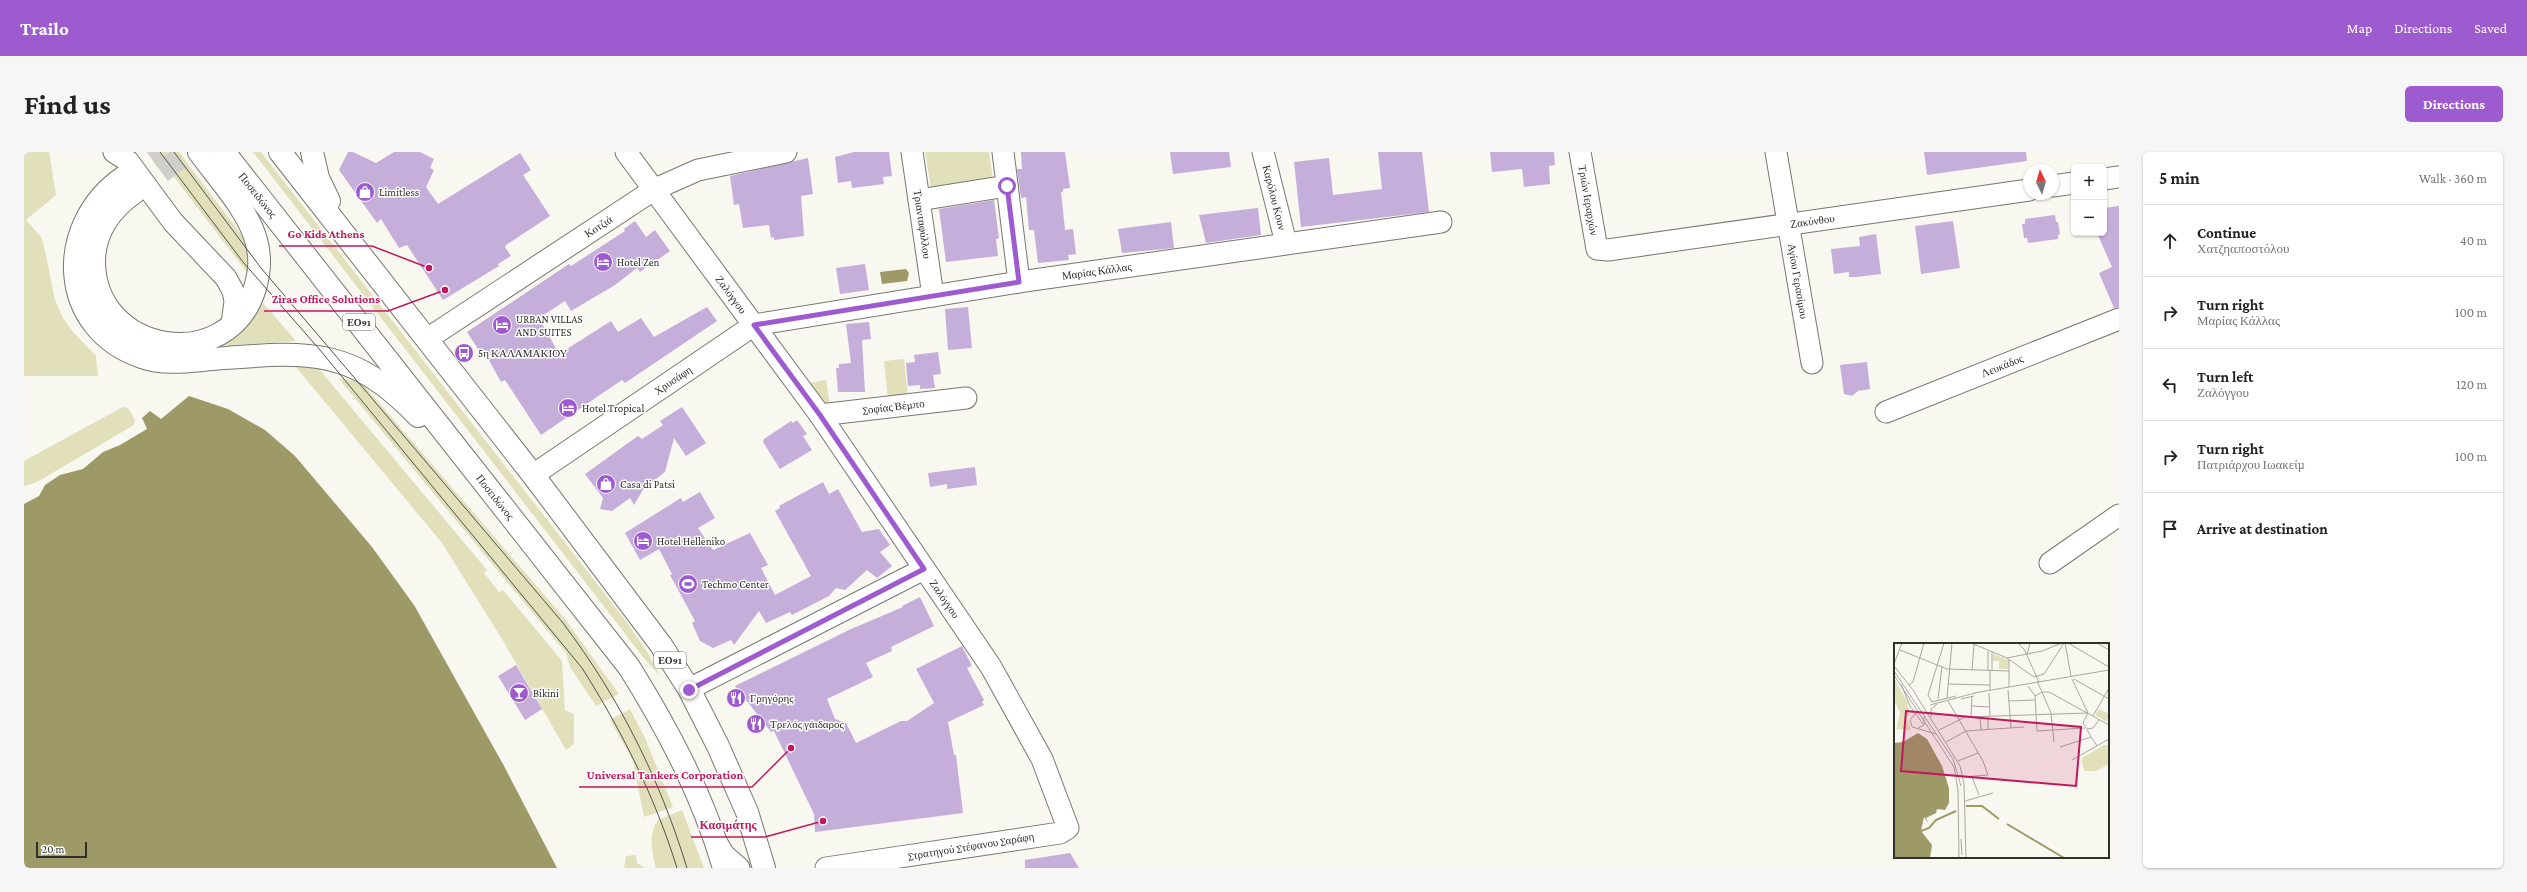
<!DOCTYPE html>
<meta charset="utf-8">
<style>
body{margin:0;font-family:"Crimson Pro",serif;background:#f6f6f6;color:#222}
.controls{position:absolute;right:12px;top:12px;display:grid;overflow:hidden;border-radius:6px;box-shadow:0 1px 3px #0004}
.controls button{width:36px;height:36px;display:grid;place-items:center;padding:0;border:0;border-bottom:1px solid #e0e0e0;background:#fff;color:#222;font:20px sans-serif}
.compass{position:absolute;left:1999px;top:12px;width:36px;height:36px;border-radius:50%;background:#fff;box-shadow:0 1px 3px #0004;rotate:355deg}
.scale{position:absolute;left:12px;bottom:10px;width:51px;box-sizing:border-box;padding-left:4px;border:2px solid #2f2f2c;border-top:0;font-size:11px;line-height:14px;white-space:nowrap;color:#2f2f2c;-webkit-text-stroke:3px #fffffe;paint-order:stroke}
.stop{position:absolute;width:12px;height:12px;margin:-9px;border:3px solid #9e5acf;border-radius:50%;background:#fff}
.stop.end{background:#9e5acf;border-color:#fff;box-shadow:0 1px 4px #0008}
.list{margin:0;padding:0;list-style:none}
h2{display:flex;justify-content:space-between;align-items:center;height:52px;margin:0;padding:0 16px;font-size:17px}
h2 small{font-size:13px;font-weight:400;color:#767676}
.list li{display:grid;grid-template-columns:26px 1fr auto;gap:12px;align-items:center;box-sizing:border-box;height:72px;padding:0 16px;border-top:1px solid #e0e0e0}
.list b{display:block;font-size:15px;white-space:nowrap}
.list p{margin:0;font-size:13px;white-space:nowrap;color:#767676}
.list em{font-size:13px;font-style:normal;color:#767676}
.icon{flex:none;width:22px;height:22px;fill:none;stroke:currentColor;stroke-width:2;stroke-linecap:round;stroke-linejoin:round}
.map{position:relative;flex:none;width:2095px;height:716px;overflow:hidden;border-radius:6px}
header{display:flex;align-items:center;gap:24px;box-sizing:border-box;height:56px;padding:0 20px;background:#9e5acf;color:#fff}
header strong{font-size:19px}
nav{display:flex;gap:22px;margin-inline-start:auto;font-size:14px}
.intro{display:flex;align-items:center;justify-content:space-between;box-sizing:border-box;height:96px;padding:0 24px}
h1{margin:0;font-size:28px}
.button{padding:10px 18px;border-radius:6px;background:#9e5acf;color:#fff;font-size:14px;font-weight:700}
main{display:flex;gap:24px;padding:0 24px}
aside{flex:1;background:#fff;border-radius:6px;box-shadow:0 1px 3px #0004}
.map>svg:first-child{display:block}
.green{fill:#e2e0bb}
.water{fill:#9d9a68}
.building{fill:#c6aedb}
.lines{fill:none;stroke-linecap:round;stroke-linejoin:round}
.highway-tunnel{stroke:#d0cfc9;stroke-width:22;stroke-dasharray:22 11;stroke-linecap:butt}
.minor-casing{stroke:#787771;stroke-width:23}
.highway-casing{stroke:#787771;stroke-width:24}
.minor{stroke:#fff;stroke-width:21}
.highway{stroke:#fff;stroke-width:22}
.tram{stroke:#51514d;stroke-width:1}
.route{stroke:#9e5acf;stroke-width:5}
.labels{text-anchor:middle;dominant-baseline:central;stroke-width:3;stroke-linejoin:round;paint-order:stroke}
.shield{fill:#fffffe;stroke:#6d6d6b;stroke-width:1}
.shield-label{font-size:10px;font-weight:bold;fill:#2f2f2c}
.poi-label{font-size:11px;fill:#2f2f2c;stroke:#fffffe;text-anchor:start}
.street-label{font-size:11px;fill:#2f2f2c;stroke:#fffffe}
.inset-river{fill:none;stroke:#9d9a68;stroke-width:2}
.inset-road{fill:none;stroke:#a8a7a2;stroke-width:1}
.view{fill:#c2185b;fill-opacity:0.15;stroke:#c2185b;stroke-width:2}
.inset-edge{fill:none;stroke:#2f2f2c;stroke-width:2}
.leader{fill:none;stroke:#c2185b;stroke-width:1.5}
.callout-dot{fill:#c2185b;stroke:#fffffe;stroke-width:1.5}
.callout-label{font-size:12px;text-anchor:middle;font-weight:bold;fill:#c2185b;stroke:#fffffe;stroke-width:3;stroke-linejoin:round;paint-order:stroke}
</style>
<header>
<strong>Trailo</strong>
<nav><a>Map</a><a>Directions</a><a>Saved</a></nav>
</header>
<div class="intro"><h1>Find us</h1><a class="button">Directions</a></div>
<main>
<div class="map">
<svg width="2095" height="716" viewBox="0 0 2095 716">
<rect width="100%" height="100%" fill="#f8f7f0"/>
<g class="green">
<path d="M0 0H25L32 43 2 68 17 85 20 94 31 148 39 166 49 180 72 204 74 224H0Z"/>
<path d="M131 0H155L229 98 228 127Z"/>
<path d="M229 0H237L602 469 624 501 636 524 619 505Z"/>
<path d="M901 0H965L969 27 907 36Z"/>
<path d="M239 151 272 189 193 194 223 173Z"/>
<path d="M880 207 884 245 864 247 860 209Z"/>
<path d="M271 214 295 217 463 418 460 421 475 440 479 438 538 509 541 558 550 562V592L542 598 478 487 418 391Z"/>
<path d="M314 226 338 231 541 467 595 542 572 554 546 515 542 501Z"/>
<path d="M802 228 806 254 803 255 785 231Z"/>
<path d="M99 255 104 256 111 268 110 273 13 330 0 334V309Z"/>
<path d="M606 557 621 586 649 655 620 665 609 609 586 568Z"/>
<path d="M658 658 680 716H632C628 702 624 681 634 668Z"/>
<path d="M612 703 613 711 621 716H600L602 704Z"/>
</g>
<g class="water">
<path d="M882 117 885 121 883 129 858 132 856 120Z"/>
<path d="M165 244 204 257 241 278 271 304 348 395 390 453 404 478 480 614 533 716H0V352L15 344 21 333 36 323 59 317 79 300 96 293 123 277 118 266 126 259 137 267Z"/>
</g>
<g class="building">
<path d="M324 0H329L352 11 370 0H396L410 7 406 16 410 18 402 35 414 52 496 1 507 18 499 23 526 64 482 93 481 95 487 104 474 112 475 114 419 148 383 93 375 96 357 67 353 71 315 18Z"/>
<path d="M830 0H865L868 24 859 25 860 32 828 36 827 29 814 31 811 5Z"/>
<path d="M997 0H1041L1046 36 1039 37V40H1037L1041 78 1049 77 1052 102 1044 103 1045 108 1014 111 1010 78H1005L1002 45 997 46 993 17H998Z"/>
<path d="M1146 0H1205L1207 15 1149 22Z"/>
<path d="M1354 0H1398L1405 60 1277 75 1270 10 1305 6 1309 43 1358 37Z"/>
<path d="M1466 0H1530L1531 13 1525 14 1526 32 1500 35 1498 17 1468 20Z"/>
<path d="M1900 0H2002L2003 9 1903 23Z"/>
<path d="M784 6 789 42 777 44 780 84 750 88V85L747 86 745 73 719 76 715 52 710 53 706 24Z"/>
<path d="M970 48 975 86 972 87 974 104 922 110 915 57Z"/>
<path d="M2095 54V155L2090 156 2075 121 2088 115 2073 81H2080V56Z"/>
<path d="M1234 56 1237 83 1182 91 1175 63Z"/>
<path d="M2031 63 2032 70H2034L2036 82 2034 83V87L2004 91 2003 86H2000L1998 72H2001V67Z"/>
<path d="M611 69 622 85 631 78 646 99 616 120 613 116 591 133 547 159 541 149 515 166 535 202 587 169 594 180 617 166 630 185 683 155 693 169 601 231 598 228 517 283 481 228 477 230 461 201 458 203 443 180 545 112 547 114 601 79 600 77Z"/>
<path d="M1929 69 1936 116 1897 122 1891 74Z"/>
<path d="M1147 70 1150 96 1098 101 1094 77Z"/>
<path d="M1852 82 1857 122 1832 125H1825V120L1810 122 1807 97 1836 94 1835 85Z"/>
<path d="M841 112 845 138 816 142 812 116Z"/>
<path d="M944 155 948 196 924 198 921 157Z"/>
<path d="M845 170 847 187 838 188 841 240H814L812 216H815V212L827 211 822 172Z"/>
<path d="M914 200 917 222 909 223 911 236 896 237V233L884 234 882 211 891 210 890 203Z"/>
<path d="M1843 210 1846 237 1834 239 1828 244 1820 242 1816 213Z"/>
<path d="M658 255 682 291 662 304 650 286 641 320 620 336 610 353 606 346 588 359 576 357 579 346 561 322 614 284 618 287 639 273 636 269Z"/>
<path d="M773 268 783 282 779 284 788 298 756 317 739 290 740 287 767 269 769 271Z"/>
<path d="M951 315 953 333 923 337V332L906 335 904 321Z"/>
<path d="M799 330 805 342 814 337 838 380 855 377 866 393 856 400 868 414 853 426 843 418 821 438 812 436 805 444 768 463 766 460 742 471 735 459 710 493 707 488 689 496 676 489 668 471 671 469 646 423 648 422 635 397 616 408 601 381 657 346 659 350 676 340 691 366 674 376 689 398 726 381 744 413 737 416 751 443 787 424 751 359 756 356 755 354Z"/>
<path d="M896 445 910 474 867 495 868 499 842 511 849 525 803 547 811 567 822 571 832 591 877 569H883L910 551 892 517 938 494 948 514 943 516 960 548 958 550 960 553 924 570 930 603H932L939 661 791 680 790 662 750 579 747 580 711 534 827 477 879 455 878 454Z"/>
<path d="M492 513 518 557 501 568 474 524Z"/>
<path d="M1046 701 1055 716H1001V708Z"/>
</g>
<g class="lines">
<g class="highway-tunnel">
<path d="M100 25 136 0"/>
<path d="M111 40 164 0"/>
</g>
<defs>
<g id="minor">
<path d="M90 0 104 9 149 70 202 126 209 139 211 149 208 172"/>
<path id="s1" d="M602 0 796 263 967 515 1018 607 1044 676 1036 681 802 716"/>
<path id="s2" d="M888 0 909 144"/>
<path d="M979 0 995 130"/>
<path id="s3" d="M1239 0 1262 91"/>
<path id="s4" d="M1556 0 1573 97 1584 98 2005 38"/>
<path id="s5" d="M1752 0 1788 211"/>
<path d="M2080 27 2095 25"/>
<path d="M2029 34 2050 31"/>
<path d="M895 48 983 34"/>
<path id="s6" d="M403 187 631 37 674 18 762 0"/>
<path id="s7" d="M1862 260 2095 167"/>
<path id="s8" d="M796 263 942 246"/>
<path id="s9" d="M509 323 730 173 995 130 1417 70"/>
<path d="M2026 411 2095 363"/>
<path d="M665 537 900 417"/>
<path d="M693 691 700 703 715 716"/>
</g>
<g id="highway">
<path id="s10" d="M200 0 605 515C645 579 679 644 700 716"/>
<path d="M256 0 509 323 637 493 665 537 694 594 723 660 740 716"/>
<path d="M288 0 294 26 305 49"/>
<path d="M100 25C30 73 34 177 118 205 141 213 165 209 189 207 280 200 327 193 394 264"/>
<path d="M111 40C87 56 70 80 70 110 71 203 205 224 231 136 236 119 237 105 232 88 224 58 194 26 175 0"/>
</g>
</defs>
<use href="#minor" class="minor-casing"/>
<use href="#highway" class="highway-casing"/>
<use href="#minor" class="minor"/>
<use href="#highway" class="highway"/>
<g class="tram">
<path d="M136 0 219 110 296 198 558 516C598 579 631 645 653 716"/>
<path d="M150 0 237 116 539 471C596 547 635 625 663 716"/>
</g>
</g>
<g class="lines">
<path class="route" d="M665 538 900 417 796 263 730 173 995 130 983 34"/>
</g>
<defs>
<symbol id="shop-disc" viewBox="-11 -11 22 22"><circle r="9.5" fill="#9e5acf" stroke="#fffffe"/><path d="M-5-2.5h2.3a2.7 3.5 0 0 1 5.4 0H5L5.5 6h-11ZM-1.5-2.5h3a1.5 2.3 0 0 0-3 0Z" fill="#fff"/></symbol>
<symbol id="hotel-disc" viewBox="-11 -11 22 22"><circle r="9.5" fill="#9e5acf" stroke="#fffffe"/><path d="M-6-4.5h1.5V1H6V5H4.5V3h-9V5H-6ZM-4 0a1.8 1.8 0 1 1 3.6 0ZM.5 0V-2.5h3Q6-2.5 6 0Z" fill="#fff"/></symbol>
<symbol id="bus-disc" viewBox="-11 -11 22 22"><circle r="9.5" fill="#9e5acf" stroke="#fffffe"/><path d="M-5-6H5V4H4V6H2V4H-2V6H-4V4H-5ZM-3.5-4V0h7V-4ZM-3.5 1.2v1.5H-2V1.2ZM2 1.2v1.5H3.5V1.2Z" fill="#fff"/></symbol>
<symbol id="stadium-disc" viewBox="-11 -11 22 22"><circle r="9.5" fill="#9e5acf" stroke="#fffffe"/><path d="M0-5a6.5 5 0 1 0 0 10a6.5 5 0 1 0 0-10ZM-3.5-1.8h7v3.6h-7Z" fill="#fff"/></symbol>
<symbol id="bar-disc" viewBox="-11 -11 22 22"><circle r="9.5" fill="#9e5acf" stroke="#fffffe"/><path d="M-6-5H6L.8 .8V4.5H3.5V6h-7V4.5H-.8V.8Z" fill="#fff"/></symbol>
<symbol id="restaurant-disc" viewBox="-11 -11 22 22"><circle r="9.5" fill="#9e5acf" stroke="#fffffe"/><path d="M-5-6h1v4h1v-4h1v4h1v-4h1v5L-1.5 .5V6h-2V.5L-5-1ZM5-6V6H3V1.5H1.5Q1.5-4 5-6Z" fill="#fff"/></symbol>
</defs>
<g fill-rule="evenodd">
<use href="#shop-disc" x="330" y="29" width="22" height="22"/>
<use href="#hotel-disc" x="568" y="99" width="22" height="22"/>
<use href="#hotel-disc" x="467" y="162" width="22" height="22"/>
<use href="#bus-disc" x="429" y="190" width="22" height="22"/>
<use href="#hotel-disc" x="533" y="245" width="22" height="22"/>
<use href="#shop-disc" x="571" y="321" width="22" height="22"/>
<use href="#hotel-disc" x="608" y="378" width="22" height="22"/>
<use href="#stadium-disc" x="653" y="421" width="22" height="22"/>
<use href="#bar-disc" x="484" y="530" width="22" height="22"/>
<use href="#restaurant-disc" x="701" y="535" width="22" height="22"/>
<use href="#restaurant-disc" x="721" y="561" width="22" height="22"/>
</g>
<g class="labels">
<g class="shield">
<rect x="319" y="162" width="32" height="16" rx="3"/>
<rect x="630" y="500" width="32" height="16" rx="3"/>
</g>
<g class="shield-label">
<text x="335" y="170">ΕΟ91</text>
<text x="646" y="508">ΕΟ91</text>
</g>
<g class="poi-label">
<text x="355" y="40">Limitless</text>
<text x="593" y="110">Hotel Zen</text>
<text x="492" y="167">URBAN VILLAS<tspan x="492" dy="13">AND SUITES</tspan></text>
<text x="454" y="201">5η ΚΑΛΑΜΑΚΙΟΥ</text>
<text x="558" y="256">Hotel Tropical</text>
<text x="596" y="332">Casa di Patsi</text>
<text x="633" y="389">Hotel Helleniko</text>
<text x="678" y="432">Techmo Center</text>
<text x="509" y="541">Bikini</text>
<text x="726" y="546">Γρηγόρης</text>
<text x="746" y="572">Τρελός γάιδαρος</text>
</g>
<g class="street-label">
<text stroke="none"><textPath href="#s10" startOffset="55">Ποσειδώνος</textPath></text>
<text stroke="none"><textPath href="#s3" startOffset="47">Καρόλου Κουν</textPath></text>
<text stroke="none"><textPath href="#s4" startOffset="49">Τριών Ιεραρχών</textPath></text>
<text stroke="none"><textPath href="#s4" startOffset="316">Ζακύνθου</textPath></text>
<text stroke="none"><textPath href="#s2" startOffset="73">Τριανταφύλλου</textPath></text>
<text stroke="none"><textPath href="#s6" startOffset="205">Κοτζιά</textPath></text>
<text stroke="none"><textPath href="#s9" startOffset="614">Μαρίας Κάλλας</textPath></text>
<text stroke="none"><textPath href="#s5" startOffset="131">Αγίου Γερασίμου</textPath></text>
<text stroke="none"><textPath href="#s1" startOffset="177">Ζαλόγγου</textPath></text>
<text stroke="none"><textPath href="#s7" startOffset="125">Λευκάδος</textPath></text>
<text stroke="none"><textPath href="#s9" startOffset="169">Χρυσάφη</textPath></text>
<text stroke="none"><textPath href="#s8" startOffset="74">Σοφίας Βέμπο</textPath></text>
<text stroke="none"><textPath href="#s10" startOffset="439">Ποσειδώνος</textPath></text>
<text stroke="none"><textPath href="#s1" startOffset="549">Ζαλόγγου</textPath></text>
<text transform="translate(947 694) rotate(-9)">Στρατηγού Στέφανου Σαράφη</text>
</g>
</g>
<g transform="translate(1870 491)">
<rect width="215" height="215" fill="#f8f7f0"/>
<path d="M99 11 115 17 114 26H105V18H99ZM0 35 14 60 15 72 12 74 17 87 2 86 6 70 0 57ZM205 66 215 71 213 79 201 72ZM210 102H215V121L202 128H191L188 122V115Z" fill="#e2e0bb"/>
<path d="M24 90 33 96 48 123 55 145V160L51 167 43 166 42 170 32 175 35 181 30 174 27 188 38 202 36 215H0V100L9 99Z" fill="#9d9a68"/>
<path class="inset-river" d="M72 163H88L105 176M113 181 170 215M27 188 35 185 42 177 62 168"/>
<path class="inset-road" d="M77 0 113 15 140 34 150 31 170 0M124 0 130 6 145 39M171 0 177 33M174 0 215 24M203 0 215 7M6 7 53 26 115 28M94 8V27M133 12 136 0M113 15 148 8 168 0M0 21 8 0M0 23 19 47 66 123 70 141 72 215M78 27 80 2M98 27V9M0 28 59 116 67 143M0 32 60 124 64 147 65 215M178 36 194 70M180 36 215 56M143 38 148 49 141 53 143 88 191 85M7 41 16 63 29 81M54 41 96 42M15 42 19 39 30 0M134 43 141 53M115 44V16M96 47V27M114 47 117 85M148 49 157 70 160 99M149 49H155L215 82M80 50 215 27M95 50 96 73M53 55 58 0M44 56 48 23M67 56 80 53M54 58 89 118 94 132 68 134M114 58 141 57M38 59 34 52 50 0M38 59 62 53M36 62 81 50M78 63 95 64M194 70 189 80 193 86 199 85 205 77M21 71 16 77 18 84 42 91M86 73 87 87M94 73V86M199 73 215 45M37 74V66L43 61M77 74 78 53M24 85 30 82V74M45 87 71 74 194 70M193 87 203 103M52 99 72 88 130 84M166 104 197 94M178 117 215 96M64 118 84 110M78 134 85 152M71 158 99 150M67 196 68 212"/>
<path class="view" d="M12 68 187 84 182 143 7 128Z"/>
<rect width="215" height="215" class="inset-edge"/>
</g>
<path class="leader" d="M405 116L348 94H255M421 138L364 159H240M767 596L728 635H555M799 669L741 685H667"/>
<g class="callout-dot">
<circle cx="405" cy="116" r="4"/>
<circle cx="421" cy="138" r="4"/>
<circle cx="767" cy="596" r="4"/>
<circle cx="799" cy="669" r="4"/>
</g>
<g class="callout-label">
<text x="302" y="86">Go Kids Athens</text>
<text x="302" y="151">Ziras Office Solutions</text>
<text x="641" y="627">Universal Tankers Corporation</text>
<text x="704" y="677">Κασιμάτης</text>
</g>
</svg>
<div class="controls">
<button>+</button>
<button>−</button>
</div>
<svg class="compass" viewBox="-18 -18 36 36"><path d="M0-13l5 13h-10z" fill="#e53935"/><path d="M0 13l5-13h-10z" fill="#767676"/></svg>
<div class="scale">20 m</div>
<div class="stop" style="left:983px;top:34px"></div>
<div class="stop end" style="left:665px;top:538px"></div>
</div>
<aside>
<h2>5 min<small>Walk · 360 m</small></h2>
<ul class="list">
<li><svg class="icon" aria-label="ahead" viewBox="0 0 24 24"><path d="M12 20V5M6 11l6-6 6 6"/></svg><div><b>Continue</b><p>Χατζηαποστόλου</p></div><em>40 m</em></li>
<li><svg class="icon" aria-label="right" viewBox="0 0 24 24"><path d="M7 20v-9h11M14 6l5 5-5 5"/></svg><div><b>Turn right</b><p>Μαρίας Κάλλας</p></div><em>100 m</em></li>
<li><svg class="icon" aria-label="left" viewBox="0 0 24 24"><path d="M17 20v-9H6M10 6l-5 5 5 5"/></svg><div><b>Turn left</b><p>Ζαλόγγου</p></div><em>120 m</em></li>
<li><svg class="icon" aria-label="right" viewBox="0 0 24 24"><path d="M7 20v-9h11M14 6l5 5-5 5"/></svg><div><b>Turn right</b><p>Πατριάρχου Ιωακείμ</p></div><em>100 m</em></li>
<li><svg class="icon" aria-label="arrive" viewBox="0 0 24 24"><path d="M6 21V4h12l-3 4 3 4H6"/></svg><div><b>Arrive at destination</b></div></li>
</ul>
</aside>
</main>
